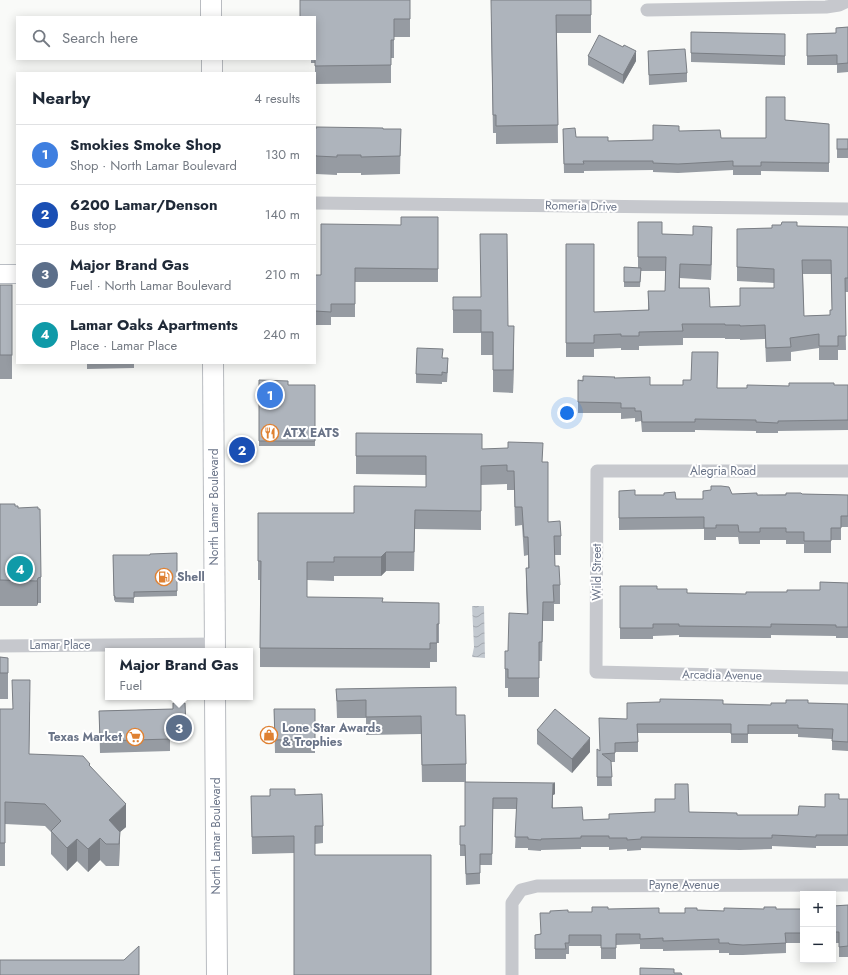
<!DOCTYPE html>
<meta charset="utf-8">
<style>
body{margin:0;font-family:Jost,sans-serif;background:#f2f2f3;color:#1f2937}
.controls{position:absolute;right:12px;bottom:12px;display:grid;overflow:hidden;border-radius:0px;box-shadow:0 2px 10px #0003}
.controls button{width:36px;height:36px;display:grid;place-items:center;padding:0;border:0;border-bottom:1px solid #e0e1e3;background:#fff;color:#1f2937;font:20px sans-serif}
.you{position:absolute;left:567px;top:413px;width:14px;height:14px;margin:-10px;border:3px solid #fff;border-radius:50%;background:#1a73e8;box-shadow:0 0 0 6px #1a73e833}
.badge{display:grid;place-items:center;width:26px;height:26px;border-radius:50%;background:#0f766e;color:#fff;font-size:13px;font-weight:700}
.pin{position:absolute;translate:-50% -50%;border:2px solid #fff;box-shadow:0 1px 4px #0006}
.popup{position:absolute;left:105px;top:648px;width:148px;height:52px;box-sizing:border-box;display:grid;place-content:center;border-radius:0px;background:#fff;filter:drop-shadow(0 1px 3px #0005);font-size:13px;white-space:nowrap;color:#747a83}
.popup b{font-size:15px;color:#1f2937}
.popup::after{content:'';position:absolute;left:50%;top:100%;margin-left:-8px;border:8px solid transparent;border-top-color:#fff}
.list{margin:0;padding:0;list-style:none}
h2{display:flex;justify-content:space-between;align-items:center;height:52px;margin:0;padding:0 16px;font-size:17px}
h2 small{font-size:13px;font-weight:400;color:#747a83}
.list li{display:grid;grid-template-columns:26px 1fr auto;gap:12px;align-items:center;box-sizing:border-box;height:60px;padding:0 16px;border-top:1px solid #e0e1e3}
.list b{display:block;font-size:15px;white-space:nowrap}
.list p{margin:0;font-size:13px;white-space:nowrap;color:#747a83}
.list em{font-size:13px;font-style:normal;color:#747a83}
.icon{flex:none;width:22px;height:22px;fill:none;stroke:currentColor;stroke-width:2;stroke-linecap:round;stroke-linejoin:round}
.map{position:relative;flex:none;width:848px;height:975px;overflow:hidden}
.search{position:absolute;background:#fff;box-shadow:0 2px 10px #0003;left:16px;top:16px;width:300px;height:44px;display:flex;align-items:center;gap:10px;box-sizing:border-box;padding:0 14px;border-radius:0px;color:#747a83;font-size:15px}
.panel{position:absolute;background:#fff;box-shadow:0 2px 10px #0003;left:16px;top:72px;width:300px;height:292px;border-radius:0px}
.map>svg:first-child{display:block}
.water{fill:url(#water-waves)}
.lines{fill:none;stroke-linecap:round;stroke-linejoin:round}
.secondary-casing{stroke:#babec4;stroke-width:20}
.primary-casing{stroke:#b9bcc1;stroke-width:22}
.street{stroke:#c6c8cd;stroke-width:13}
.secondary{stroke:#fff;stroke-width:18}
.primary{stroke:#fff;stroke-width:20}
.wall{fill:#969ba2;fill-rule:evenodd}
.shaded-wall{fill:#7a7e84}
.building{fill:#aeb4bc;stroke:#7a7e84;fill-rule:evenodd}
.labels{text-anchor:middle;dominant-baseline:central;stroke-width:4;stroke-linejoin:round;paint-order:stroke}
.street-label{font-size:12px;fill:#6a7488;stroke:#fff}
.poi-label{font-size:12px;font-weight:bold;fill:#6a7488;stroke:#fff;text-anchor:start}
</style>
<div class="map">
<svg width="848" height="975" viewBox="0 0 848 975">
<defs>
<pattern id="water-waves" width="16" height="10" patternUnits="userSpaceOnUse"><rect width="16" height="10" fill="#c2c8cf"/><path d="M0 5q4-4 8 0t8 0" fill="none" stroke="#a2a7ae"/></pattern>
</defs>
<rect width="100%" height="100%" fill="#f9faf8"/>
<path class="water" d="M472 606H484L485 658 472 657 474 647Z"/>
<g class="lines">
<defs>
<path id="secondary" d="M0 274H17"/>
<g id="primary">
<path d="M211 0V17"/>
<path d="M212 59V73"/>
<path d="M213 363 215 651"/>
<path d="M215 697 217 975"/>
</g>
</defs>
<use href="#secondary" class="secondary-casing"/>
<use href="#primary" class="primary-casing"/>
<g class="street">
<path d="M647 10 826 7 839 5 848 1"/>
<path d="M315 203 848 209"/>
<path d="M848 471H597L596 672 848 678"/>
<path d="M0 646 215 644"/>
<path d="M512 975V903L521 890 537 886 848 885"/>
</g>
<use href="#secondary" class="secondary"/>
<use href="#primary" class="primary"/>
</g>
<g class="wall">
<path d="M410 0V37H394V58H391V83L315 84V63H311V59H315Z"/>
<path d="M591 0V33H557L558 143 496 144V133H493L491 22Z"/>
<path d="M848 27V72L837 73V65H807V34L836 33V28Z"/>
<path d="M691 32 785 34V65L691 62Z"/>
<path d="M648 51 687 73V82L649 85Z"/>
<path d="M588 56 636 61 623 84 588 65Z"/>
<path d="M785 120 829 124V172L761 171V175H733V170L678 173 653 172V170L584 171V173H564L563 129 576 137 608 141 653 140 679 131 721 138H766Z"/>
<path d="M315 129H401L400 174 361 175V173H337V175L316 174V173H315Z"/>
<rect x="837" y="139" width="11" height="19"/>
<path d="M438 217V282H355V317H331V325H315V275H321L401 225Z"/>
<path d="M638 222 662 234 712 241 711 280 680 278V288L710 307 740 306V288H774V283L737 281V229L772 228 797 226 848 227V292H845L846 350H838V360H819V348L791 352V361L766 362 765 339 740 340V339H725V338H683V345L639 346V350H621V348L594 349V357H566V244L594 312 648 310V291H665V271H641L640 287H624V267L638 268ZM803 274H831L832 310 830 315 804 316Z"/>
<rect x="0" y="285" width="12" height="94"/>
<path d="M453 297H480L508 326 514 348 513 393 493 392V355H481V333H453Z"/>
<path d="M443 358 448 367 447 382H442V384L416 383V374Z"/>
<path d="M87 363H134V368L87 369Z"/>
<path d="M614 378 650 385 718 388H747L789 386 848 385V430L778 431V433H756V431L695 430V432H642L641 421 635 422V418L621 419V413H578V380Z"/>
<path d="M259 380 288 385H315V446H259Z"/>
<path d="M356 433 482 449 543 462 548 522 561 536V555H555V566L560 585V604H554V621H543L542 661H539V697H508V688H505V651H508L527 614 526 587V568H528V555L524 556 522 525 515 526 514 490H507V484L481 485V530L415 529 414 571H386L381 576H334V581L307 580V597L383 602 439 622V643H437V662H430V668L260 667V580H258V513H354L426 487V475L356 474Z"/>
<path d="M619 491 635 495 676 499H703L732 494 757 495 802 494 848 495V527H841V540H831V553H804V544H786V540H760V544H739L738 537H716V540H704V529L619 530Z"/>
<path d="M0 504 15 506 18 508 41 577V603H38L37 606H0Z"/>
<path d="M177 553V596L134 597V603L115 602V601L114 600 113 555H150Z"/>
<path d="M820 582 848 583V638H836V636L771 635V638L679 637V635L653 636V639H620V586L657 589 687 593 746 594 820 590Z"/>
<path d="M0 657 8 658V699H0Z"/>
<path d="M336 689 456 715 466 764V782H422L421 734 366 735V718H337Z"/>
<path d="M30 702 29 754 90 766 126 827 120 832 119 866H106L100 860 88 872 77 861 67 871 51 854V832L45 826 5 824V866H0V709H12Z"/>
<path d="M185 703 186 740H170V751L100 753 99 711 173 709Z"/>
<path d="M808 703 848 704V751L832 750V739L798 737V734H748V743H731V733H638V752H615V762H611L612 786H597V749L599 751 627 719 723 704 771 705Z"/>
<path d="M274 709H315V753H275Z"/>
<path d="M537 730 590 752 572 773 537 744Z"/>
<path d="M465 782 555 794 553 795V808L583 820 609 819 689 812 737 815H798L825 807 839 799H848V846H816V848L772 846V849L740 850 641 848V850L627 851V849L609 850V847H581V849L541 850V851L528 850V848H515L517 809H493L492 865H480V884L466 885 465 856H460V826H465Z"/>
<path d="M270 789 295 795 323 826V843L315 844V855L294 853 252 854 251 796H270Z"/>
<path d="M848 905V957H839V943H833V906Z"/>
<path d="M608 909 659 913H685L697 910 724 911 803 909V943H786V953L743 955H729V953H719V950L663 951V949H640V944L616 945V959H601V946H569V954H566V959H535V935L540 934 568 912H592Z"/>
</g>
<g class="shaded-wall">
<path d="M636 51V61L623 84V75Z"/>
<path d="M712 227V241L711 280V265Z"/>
<path d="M514 326V348L513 393V370Z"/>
<path d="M386 552V571L381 576V557Z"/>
<path d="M38 578V603L37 606V581Z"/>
<path d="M590 738V752L572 773V759Z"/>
<path d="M555 783V794L553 795 552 819 553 784Z"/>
<path d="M126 804V827L120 832 119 866V844L109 820Z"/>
<path d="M100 838V860L88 872V849Z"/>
<path d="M77 839V861L67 871V848Z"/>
</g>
<g class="building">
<path d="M300 0H410V19H394V40H391V65L315 66V17H300Z"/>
<path d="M491 0H591V15H556L558 125 496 126V115H493Z"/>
<path d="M848 27V63L837 64V55L807 56V34L836 33V28Z"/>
<path d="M691 32 785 34V56L691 53Z"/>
<path d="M599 35 623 47 624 45 636 51 623 75 588 56Z"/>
<path d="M685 49 687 73 649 75 648 51Z"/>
<path d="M766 97H785V120L829 124V163L761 162V166H733V161L678 164 653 163V161H583L584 164H564L563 129 575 128 576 137H608V141L653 140V125L679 126V131L720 130 721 138H766Z"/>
<path d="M316 127 383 128V129H401L400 156 361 157V155H337V157L316 156V155H315V129H316Z"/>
<rect x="837" y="139" width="11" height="10"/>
<path d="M401 217H438V269L355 268V304H331V312L315 311V275H321V224L401 225Z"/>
<path d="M638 222H662V234L693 235V226L712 227 711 265 680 264 679 288H709L710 307 740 306V288H774V269L737 267V229L772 228V225H781L782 222H797V226L848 227V278H845L846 336H838V346H819V334L790 338 791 347 766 348 765 325 740 326V325H725V324H682L683 331 639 332V336H621V334L594 335V343H566V244H594V312L649 310 648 291H665L666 257H638ZM802 260H831L832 310H830V315L804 316Z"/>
<path d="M480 234H507L508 326H514L513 370H493V332H481V310H453V297H481Z"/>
<path d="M624 267 641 268 640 282H624Z"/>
<rect x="0" y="285" width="12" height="70"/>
<path d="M417 348 443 349 442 358H448L447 373 442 372V375L416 374Z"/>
<path d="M692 352H718L717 388H747V385L789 386V383H834V385H848V420L778 421V423L756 422V420L695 419V422H642L641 411H635V408H621V403L578 402V380L583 381V376L615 377 614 378 650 377V385H683V380H691Z"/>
<path d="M259 380 288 381V385H315V441H259Z"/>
<path d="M356 433 482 434V449L508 448V442L543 443 542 462H548V522L560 521 561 536H554L555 566H559L560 585H553L554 602H543L542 642H539V678H508V669H505V651H508L509 613 528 614 526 568H529L528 537H524L522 507H515L514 471H507V465L481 466V511L415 510 414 552H386L381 557H334V562H307V597L383 598 382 602 439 603V624H437V643H430V649L260 648 261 561H258V513H354V486L426 487V456H356Z"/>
<path d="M711 486H721L729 487 732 494 757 493V495H786V493H801L802 494 848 495V516H841V528H831V541H804V532H786V528H760V532H739L738 525H716V528H704V517L619 518V491L635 490V495H664V493L675 492 676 499H703V491L711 490Z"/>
<path d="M0 504H15V506H18V508L38 507V509H40L41 577 38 578 37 581 0 580Z"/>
<path d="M177 553V591L134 592V598H115V596H114L113 555H150V554Z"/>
<path d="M820 582 848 583V627H836V625L771 624V627L679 626V624H653V628H620V586H657V589H687V593L746 594V592H787V590H820Z"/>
<path d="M0 657 8 658V673H0Z"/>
<path d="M12 680H30L29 754 83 756 90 764 89 765 126 804 109 820 120 832 119 844H106L100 838 88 849 77 839 67 848 51 831 61 821 45 804 5 802V843H0V709H13Z"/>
<path d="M456 687V715H465L466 764 422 765 421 716 366 717V700L337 701 336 689Z"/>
<path d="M660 699 723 700V704L771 705V703H786V700H808V703L848 704V742L832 741 833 729 798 728V725H748V734H731V724H637L638 742 615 743V753L602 754 611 761 612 777H597V749L600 751 599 718 627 719V703L660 702Z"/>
<path d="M173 703H185L186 728H170V739L100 741 99 711 173 709Z"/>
<path d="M274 709H315V739L275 740Z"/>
<path d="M555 709 590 738 572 759 537 730Z"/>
<path d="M465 782 555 783 553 784 552 808 582 807 583 820 609 819V814L655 812V799H675V784H688L689 812 737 813V815H798L799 806 825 807V794H839V799H848V835H816V837L772 835V838H740L641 837V839L627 840V838H609V836H581V838L541 839V840L528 839V837H515L517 798H493L492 854H480V873L466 874 465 845H460V826H465Z"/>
<path d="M270 789H295V795L322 794 323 826H315V855H431V975H294V836L252 837 251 796H270Z"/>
<path d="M848 905V946L839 947V932H833V906Z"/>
<path d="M592 907H608V909L659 908V913H685V908H697V910L724 911V908L764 909V907H776V909H803V933H785L786 943 743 945 729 944V943H719V939L663 941V938L640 939V934H616V948H601V935H569V943H565L566 949H535V935L541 934 540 913H550V911L568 910V912H592Z"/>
<path d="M139 946V975H0V960H124Z"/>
<path d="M640 968 674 969V973H681L682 975H640Z"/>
</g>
<defs>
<symbol id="restaurant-ring" viewBox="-11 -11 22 22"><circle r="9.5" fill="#fff" stroke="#df8132" stroke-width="1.5"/><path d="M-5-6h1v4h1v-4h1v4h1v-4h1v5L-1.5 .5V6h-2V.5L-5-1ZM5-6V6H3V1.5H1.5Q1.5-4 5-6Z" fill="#df8132"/></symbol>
<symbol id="fuel-ring" viewBox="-11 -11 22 22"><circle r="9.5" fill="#fff" stroke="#df8132" stroke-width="1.5"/><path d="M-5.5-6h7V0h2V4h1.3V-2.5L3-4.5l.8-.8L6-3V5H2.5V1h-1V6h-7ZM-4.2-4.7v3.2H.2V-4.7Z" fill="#df8132"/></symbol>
<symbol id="shop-ring" viewBox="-11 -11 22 22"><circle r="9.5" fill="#fff" stroke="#df8132" stroke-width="1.5"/><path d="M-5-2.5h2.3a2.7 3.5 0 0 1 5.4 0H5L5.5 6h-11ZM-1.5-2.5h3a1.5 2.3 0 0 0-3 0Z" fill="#df8132"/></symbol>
<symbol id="supermarket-ring" viewBox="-11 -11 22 22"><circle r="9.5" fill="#fff" stroke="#df8132" stroke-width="1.5"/><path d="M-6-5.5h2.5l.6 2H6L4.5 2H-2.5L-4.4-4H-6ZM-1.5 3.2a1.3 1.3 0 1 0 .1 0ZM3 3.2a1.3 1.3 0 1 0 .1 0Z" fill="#df8132"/></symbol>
</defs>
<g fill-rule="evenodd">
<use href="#restaurant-ring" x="260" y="423" width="20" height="20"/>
<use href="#fuel-ring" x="154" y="567" width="20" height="20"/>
<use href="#shop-ring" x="259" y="725" width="20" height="20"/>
<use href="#supermarket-ring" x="125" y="727" width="20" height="20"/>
</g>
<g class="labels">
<g class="street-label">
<text transform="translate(581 206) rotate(1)">Romeria Drive</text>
<text x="723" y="471">Alegria Road</text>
<text transform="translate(214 507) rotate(-90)">North Lamar Boulevard</text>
<text transform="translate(597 572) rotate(-90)">Wild Street</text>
<text x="60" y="645">Lamar Place</text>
<text transform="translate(722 675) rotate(1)">Arcadia Avenue</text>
<text transform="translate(216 836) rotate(-90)">North Lamar Boulevard</text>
<text x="684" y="885">Payne Avenue</text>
</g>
<g class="poi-label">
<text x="283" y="433">ATX EATS</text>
<text x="177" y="577">Shell</text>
<text x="282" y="728">Lone Star Awards<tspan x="282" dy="14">&amp; Trophies</tspan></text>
<text x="122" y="737" text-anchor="end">Texas Market</text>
</g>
</g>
</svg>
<div class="controls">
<button>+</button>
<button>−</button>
</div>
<div class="you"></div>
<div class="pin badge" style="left:270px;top:395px;background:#3f7fe0">1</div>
<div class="pin badge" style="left:242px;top:450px;background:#1a4fb4">2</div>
<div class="pin badge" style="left:179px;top:728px;background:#5c6f8a">3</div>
<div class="popup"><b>Major Brand Gas</b>Fuel</div>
<div class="pin badge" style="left:20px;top:569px;background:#0f9aa8">4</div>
<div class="search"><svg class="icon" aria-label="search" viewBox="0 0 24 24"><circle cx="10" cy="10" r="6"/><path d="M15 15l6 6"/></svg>Search here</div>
<section class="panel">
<h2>Nearby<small>4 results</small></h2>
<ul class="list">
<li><span class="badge" style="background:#3f7fe0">1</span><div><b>Smokies Smoke Shop</b><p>Shop · North Lamar Boulevard</p></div><em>130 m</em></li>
<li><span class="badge" style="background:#1a4fb4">2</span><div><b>6200 Lamar/Denson</b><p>Bus stop</p></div><em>140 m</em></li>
<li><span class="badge" style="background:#5c6f8a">3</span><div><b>Major Brand Gas</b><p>Fuel · North Lamar Boulevard</p></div><em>210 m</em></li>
<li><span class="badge" style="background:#0f9aa8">4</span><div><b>Lamar Oaks Apartments</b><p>Place · Lamar Place</p></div><em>240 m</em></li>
</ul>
</section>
</div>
